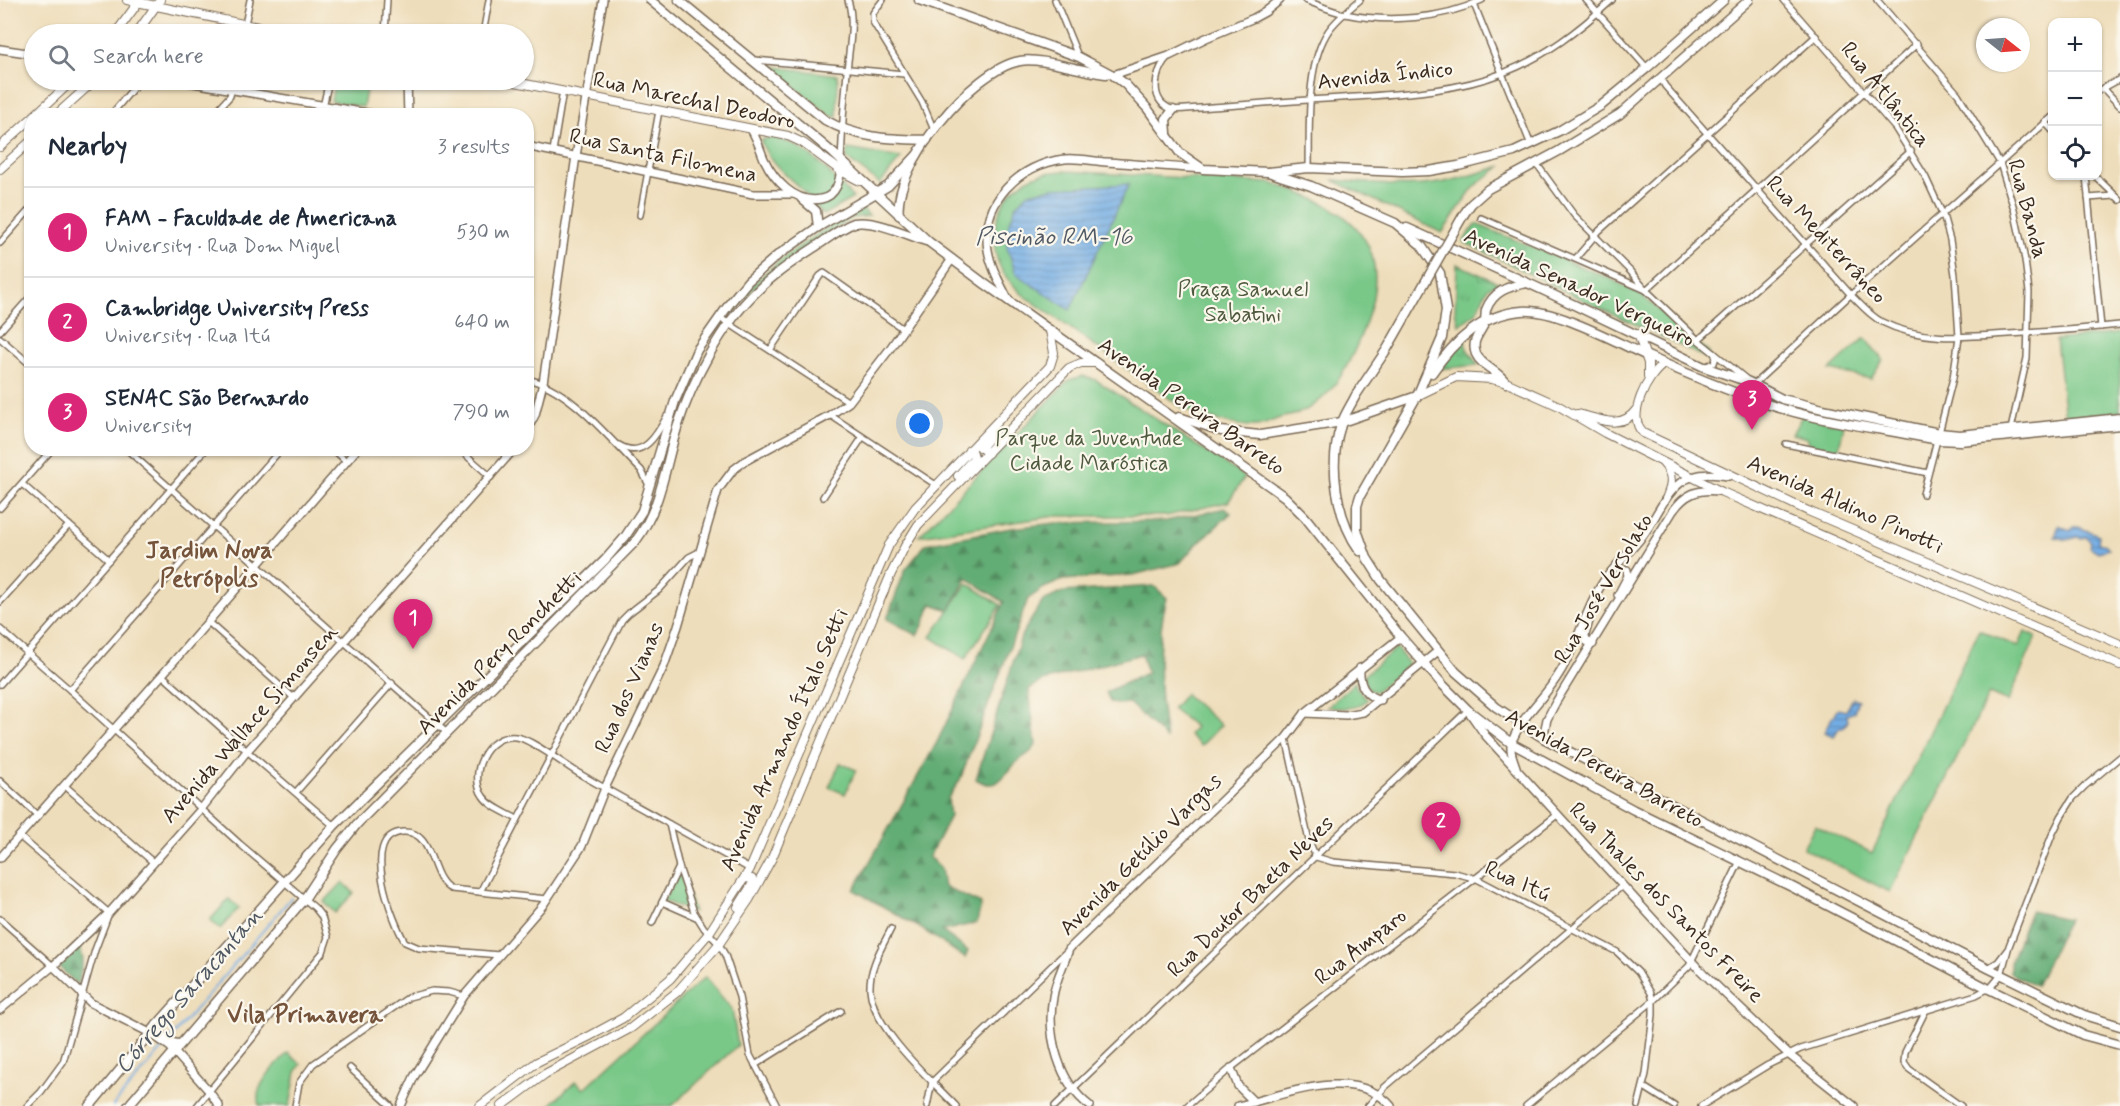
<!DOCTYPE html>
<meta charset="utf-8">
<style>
body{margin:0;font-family:Mynerve,sans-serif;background:#f6f6f7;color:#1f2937}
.controls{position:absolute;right:18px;top:18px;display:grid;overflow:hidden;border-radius:12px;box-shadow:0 2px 4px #0004}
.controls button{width:54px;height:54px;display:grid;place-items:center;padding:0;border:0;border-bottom:2px solid #e0e1e3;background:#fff;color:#1f2937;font:30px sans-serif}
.compass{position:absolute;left:1976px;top:18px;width:54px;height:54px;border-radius:50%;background:#fff;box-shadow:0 2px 4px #0004;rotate:107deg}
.you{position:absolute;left:920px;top:424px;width:21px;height:21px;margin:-15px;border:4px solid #fff;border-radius:50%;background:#1a73e8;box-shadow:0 0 0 9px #1a73e833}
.badge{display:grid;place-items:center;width:39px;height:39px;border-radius:50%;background:#db2777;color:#fff;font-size:20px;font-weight:700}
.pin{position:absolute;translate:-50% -50px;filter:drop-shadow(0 2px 3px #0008)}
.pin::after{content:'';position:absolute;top:32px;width:21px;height:18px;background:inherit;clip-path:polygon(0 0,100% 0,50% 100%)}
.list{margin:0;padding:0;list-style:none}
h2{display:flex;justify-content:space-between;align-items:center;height:78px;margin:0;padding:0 24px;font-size:26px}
h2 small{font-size:20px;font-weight:400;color:#747a83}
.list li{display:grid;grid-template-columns:39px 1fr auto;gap:18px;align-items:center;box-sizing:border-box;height:90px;padding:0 24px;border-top:2px solid #e0e1e3}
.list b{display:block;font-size:22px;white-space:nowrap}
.list p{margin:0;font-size:20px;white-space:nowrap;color:#747a83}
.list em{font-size:20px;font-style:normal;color:#747a83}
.icon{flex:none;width:33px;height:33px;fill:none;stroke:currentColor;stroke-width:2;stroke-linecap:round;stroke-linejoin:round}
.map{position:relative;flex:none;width:2120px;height:1106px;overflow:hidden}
.search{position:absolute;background:#fff;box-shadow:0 2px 4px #0004;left:24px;top:24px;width:510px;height:66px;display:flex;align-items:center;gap:15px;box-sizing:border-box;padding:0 21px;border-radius:33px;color:#747a83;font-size:22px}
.panel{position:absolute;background:#fff;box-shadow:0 2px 4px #0004;left:24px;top:108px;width:510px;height:348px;border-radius:24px}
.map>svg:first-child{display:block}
.grass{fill:url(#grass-tufts);stroke:#5a7953;stroke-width:1.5}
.forest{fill:url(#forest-firs);stroke:#4e6b49;stroke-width:1.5}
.park{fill:#79c888;stroke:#5a7953;stroke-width:1.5}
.garden{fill:url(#garden-dots);stroke:#5a7953;stroke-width:1.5}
.water{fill:url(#water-rules);stroke:#586c81;stroke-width:1.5}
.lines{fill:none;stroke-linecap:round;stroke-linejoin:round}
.stream{stroke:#74ade4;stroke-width:2}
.minor-casing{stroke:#7a6955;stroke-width:8}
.tertiary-casing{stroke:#7a6955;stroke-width:10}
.secondary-casing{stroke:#7a6955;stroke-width:10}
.primary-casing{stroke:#7a6955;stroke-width:11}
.minor{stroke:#fff;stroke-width:5}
.tertiary{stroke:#fff;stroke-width:7}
.secondary{stroke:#fff;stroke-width:8}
.primary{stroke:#fff;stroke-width:8}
.primary-bridge-casing{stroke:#7a6955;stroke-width:11;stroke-linecap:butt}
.primary-bridge{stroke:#fff;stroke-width:8}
.labels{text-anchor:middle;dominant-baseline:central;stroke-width:4.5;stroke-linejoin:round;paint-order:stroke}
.street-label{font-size:22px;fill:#3b2a1e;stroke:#fbf7ec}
.park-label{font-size:22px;fill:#4e593e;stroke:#fbf7ec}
.water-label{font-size:24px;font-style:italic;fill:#4f5863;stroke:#fbf7ec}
.neighbourhood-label{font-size:24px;font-weight:bold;fill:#75543b;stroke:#fbf7ec}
</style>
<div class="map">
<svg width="2120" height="1106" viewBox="0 0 2120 1106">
<defs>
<pattern id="grass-tufts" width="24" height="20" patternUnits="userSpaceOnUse" patternTransform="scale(1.5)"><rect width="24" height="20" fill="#79c888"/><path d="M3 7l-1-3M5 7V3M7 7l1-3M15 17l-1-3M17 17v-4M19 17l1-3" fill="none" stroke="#64a36f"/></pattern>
<pattern id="forest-firs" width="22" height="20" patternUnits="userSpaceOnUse" patternTransform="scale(1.5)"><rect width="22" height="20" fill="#62ac74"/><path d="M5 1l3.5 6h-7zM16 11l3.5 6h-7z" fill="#528c5f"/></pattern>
<pattern id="garden-dots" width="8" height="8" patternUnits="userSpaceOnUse" patternTransform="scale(1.5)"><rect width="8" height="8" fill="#79c888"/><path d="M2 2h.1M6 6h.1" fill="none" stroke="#64a36f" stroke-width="1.8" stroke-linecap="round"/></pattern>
<pattern id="water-rules" width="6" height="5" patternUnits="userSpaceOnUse" patternTransform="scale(1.5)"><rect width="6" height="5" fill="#74ade4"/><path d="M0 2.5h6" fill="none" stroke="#608db8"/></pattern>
</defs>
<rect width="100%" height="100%" fill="#fbf7ec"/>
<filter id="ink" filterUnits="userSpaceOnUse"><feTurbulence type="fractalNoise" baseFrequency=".0167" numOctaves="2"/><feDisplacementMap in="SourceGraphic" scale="12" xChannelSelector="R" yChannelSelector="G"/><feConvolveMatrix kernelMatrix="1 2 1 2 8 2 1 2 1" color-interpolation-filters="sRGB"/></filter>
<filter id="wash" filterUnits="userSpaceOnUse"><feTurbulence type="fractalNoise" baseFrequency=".008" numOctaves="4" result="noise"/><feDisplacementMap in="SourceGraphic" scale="24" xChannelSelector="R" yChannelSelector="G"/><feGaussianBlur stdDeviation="1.35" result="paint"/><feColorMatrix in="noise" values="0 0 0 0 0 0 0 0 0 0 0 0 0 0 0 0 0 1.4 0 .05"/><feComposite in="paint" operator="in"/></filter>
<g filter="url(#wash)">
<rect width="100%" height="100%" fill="#eeddba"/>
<g class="grass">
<path d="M1476 224 1611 279 1641 295 1709 353 1707 359C1669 339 1630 322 1591 304 1548 283 1506 261 1463 242Z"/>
<path d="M1457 264 1499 283 1488 287 1476 313 1459 325 1455 311Z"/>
<path d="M1464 339 1467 349 1478 365 1439 369Z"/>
</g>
<g class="forest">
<path d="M1225 508 1231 513 1194 547 1180 563 1133 575 1063 580 1044 588 1028 599 960 780 948 798 950 816 929 857 941 869 944 887 981 904 977 923 942 931 968 951 965 958 917 926 854 890 937 742 1004 602 967 578 949 610 932 604C926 615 925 626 917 635L887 619 905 570 926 544 1011 528 1056 523 1166 521Z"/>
<path d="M1154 586 1167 598C1155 641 1159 695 1166 739L1129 703 1117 704 1110 702 1106 692 1147 673 1141 654 1043 681 1029 689 1036 745C1031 755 1022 756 1015 764 1001 778 997 792 976 779L1022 634 1043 601 1063 592Z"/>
<path d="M2030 911 2068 919 2036 986 2015 976 2010 972V963Z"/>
<path d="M80 947 83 959 78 985 59 967Z"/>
</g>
<g class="park">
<path d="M769 66 838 75 837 117 831 116Z"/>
<path d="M335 80H368L363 107 331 101Z"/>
<path d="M775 138C808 145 830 174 853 198L823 215C816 207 809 197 801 189 785 174 770 163 761 142L763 139Z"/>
<path d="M848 149 901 158 880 184 846 158Z"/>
<path d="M1502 166 1482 180 1470 192 1442 233 1333 180C1371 183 1411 190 1449 181 1467 177 1485 171 1502 166Z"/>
<path d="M1064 171 1271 183C1305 194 1344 207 1364 238 1381 265 1376 295 1366 322 1353 357 1335 400 1297 414 1292 416 1288 416 1283 417 1275 419 1266 425 1257 426 1234 427 1208 418 1186 410L1022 294C1014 286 1006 279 1001 269 986 238 997 195 1028 179 1039 173 1052 172 1064 171Z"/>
<path d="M2120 333V411L2065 418 2056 340Z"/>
<path d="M1865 338 1883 360 1871 379 1830 370Z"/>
<path d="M1083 376 1096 380 1245 477 1228 502 1166 516H1056L919 536 1069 380Z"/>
<path d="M1802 416 1844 425 1838 452 1811 446 1807 438 1792 434Z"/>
<path d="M967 583 1001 605 965 659 931 637Z"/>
<path d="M1979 630 2018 647 2025 632 2036 637 2008 702 1989 694 1890 892 1803 848 1815 825 1872 853Z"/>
<path d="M1396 648 1409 664 1376 691H1372L1365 684 1364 675Z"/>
<path d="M1355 682 1357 689 1368 699C1356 711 1342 708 1327 707Z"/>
<path d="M1185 694 1221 725 1201 746 1189 735 1195 727 1172 709Z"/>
<path d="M840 763 856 770 845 794 829 787Z"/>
<path d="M680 871 694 912 663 901Z"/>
<path d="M343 882 354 893 335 913 324 902Z"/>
<path d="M229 899 239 908 220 929 210 920Z"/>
<path d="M705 977 732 1009 738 1045 672 1106H549L576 1081 584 1089Z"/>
<path d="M288 1053 301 1064 296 1072 290 1106H260C250 1089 276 1064 288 1053Z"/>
</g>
<path class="garden" d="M863 209 869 216 852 218 772 273 753 289 732 315 728 312C762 268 807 240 854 211Z"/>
<g class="water">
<path d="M1129 184 1070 310 1016 274 1007 247V231L1016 205 1029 193 1053 188Z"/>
<path d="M2059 525 2071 531 2073 527H2078L2099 535 2098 543 2106 545 2109 549 2098 552 2090 547 2091 542 2086 537 2081 538 2078 537 2067 540 2055 537Z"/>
<path d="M1853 698 1858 700 1854 712 1847 715 1848 721 1845 726 1839 728 1834 736 1824 732 1837 709 1846 711Z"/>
</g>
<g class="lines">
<g class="stream">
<path d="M171 1038 291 898"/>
<path d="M113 1106 166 1044"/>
</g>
</g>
</g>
<g filter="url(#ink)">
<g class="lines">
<defs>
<g id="minor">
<path d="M883 0 873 13V22L922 102 934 130"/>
<path d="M1055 0 1078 56"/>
<path d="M1305 0C1318 5 1331 11 1345 14 1389 23 1442 19 1482 0"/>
<path d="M1586 0 1647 68"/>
<path d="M1784 0 1895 128 1925 176 1943 215 1950 240 1955 275 1959 337 1953 378 1939 433"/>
<path d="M1877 0 1958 94 2000 163 2014 209 2025 260 2029 292 2027 358 2011 429"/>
<path d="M1474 4 1531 145"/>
<path d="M243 34 250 0"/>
<path d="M385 34 387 0"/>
<path d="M483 34 489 0"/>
<path d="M1168 57C1158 67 1151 89 1161 102 1164 106 1169 108 1173 110 1229 106 1285 101 1341 98 1396 94 1451 93 1503 73 1545 57 1579 30 1612 0"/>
<path d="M755 60 904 74"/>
<path d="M1661 79 1665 86 1851 295C1861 305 1870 316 1882 322 1921 342 1967 337 2009 334 2046 332 2083 329 2120 325"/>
<path d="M2103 88 2120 106"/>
<path d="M2098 91 2120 79"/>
<path d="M110 116 140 80"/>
<path d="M212 116 230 96 234 80"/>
<path d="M321 116 329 80"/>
<path d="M2045 122 2052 130"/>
<path d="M553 151 563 91"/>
<path d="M841 161C842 131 844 101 847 71 849 48 855 22 848 0"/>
<path d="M1536 163 1574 215 1630 271 1646 290"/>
<path d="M1309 168C1310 127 1305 65 1329 30 1337 19 1349 9 1360 0"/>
<path d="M2086 176 2101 327"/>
<path d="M2095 176 2120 200"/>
<path d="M2088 198 2115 196"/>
<path d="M640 215 659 111"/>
<path d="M1481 218 1646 290 1698 340 1746 379"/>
<path d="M0 243 32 207"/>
<path d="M1576 258 1599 231 1816 36"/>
<path d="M1646 290 1917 44"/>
<path d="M719 317 849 402"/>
<path d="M0 331 32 295"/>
<path d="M0 338 32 366"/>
<path d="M1698 340 1911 151"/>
<path d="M770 350 820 276 824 273 903 329"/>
<path d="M1706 366 1714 363 1716 357 1714 353"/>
<path d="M526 379C569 386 611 441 641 470L649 485"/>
<path d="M1753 385 1846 299 2052 117"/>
<path d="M830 415 936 485"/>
<path d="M1786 444 1928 473"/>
<path d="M619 445C643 460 657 435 667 416"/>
<path d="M125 448 447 733"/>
<path d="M332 448 347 462"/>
<path d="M458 448 491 477"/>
<path d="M504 461 506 448"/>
<path d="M22 484 109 560"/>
<path d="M1923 494 1937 440"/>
<path d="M823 497 862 438"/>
<path d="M0 508 53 448"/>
<path d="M0 602 69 525"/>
<path d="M208 622 294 698"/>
<path d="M0 629 70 690 240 844 315 908 322 917 328 937 323 952 197 1106"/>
<path d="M162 675 247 751 334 826"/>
<path d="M0 684 207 448"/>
<path d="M70 690 282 448"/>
<path d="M1286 738 1309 841 1316 857 1333 862 1455 873 1477 879 1617 952 1638 972 1651 993 1653 1001V1015L1646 1074 1638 1106"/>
<path d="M0 781 37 815"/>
<path d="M64 785 154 863"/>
<path d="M296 792 392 683"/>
<path d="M517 819C507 813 490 807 483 796 468 775 486 733 516 737 530 738 566 766 580 774 609 791 639 807 669 824L679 867 694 912 704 928 719 944 725 955 739 997 750 1055 777 1106"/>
<path d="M669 824 750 869"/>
<path d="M19 836 109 913 95 950 63 1062 41 1092 27 1106"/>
<path d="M480 892 622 620 629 613 659 590 689 557 699 552"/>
<path d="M662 902 696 917"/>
<path d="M0 919 53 966"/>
<path d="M652 923 679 867"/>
<path d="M891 929C882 947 869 968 870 989 872 1028 930 1079 956 1106"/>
<path d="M499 955 419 948 405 942C393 922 358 835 403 832 435 830 429 879 451 889L547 899"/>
<path d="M1988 968 1998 962 2007 950"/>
<path d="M1926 1010 1905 1052 1904 1062 1909 1069 1961 1106"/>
<path d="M755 1065 841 1011"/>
<path d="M350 1068 391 1106"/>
<path d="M1644 1087 1674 1106"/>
<path d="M295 1106 299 1083 313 1064 409 997 432 991 449 992 464 996"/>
<path d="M927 1106 932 1082 1068 950"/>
<path d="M1055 1106 1468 710"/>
<path d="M1187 1106 1231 1068 1557 815"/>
<path d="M1368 1106 1385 1087 1622 886"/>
<path d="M1526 1106 1653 1001 1689 966 1740 861"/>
<path d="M1701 1106 1768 1065 1801 1049 1976 995 1991 987 2001 975 2009 946 2052 835 2061 817 2073 798 2085 786 2120 757"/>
</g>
<g id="tertiary">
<path d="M0 49 34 54"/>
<path d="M1113 75 1169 56 1206 38 1254 18 1265 12 1280 0"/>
<path d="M176 80 384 116"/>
<path d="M407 80 408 116"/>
<path d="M751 129C757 139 760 149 764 159 774 180 795 204 821 199 837 196 840 180 841 166"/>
<path d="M526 146 753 194H793"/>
<path d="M1009 301C1001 285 991 268 988 250 980 202 1019 164 1065 159 1078 158 1093 161 1106 162 1138 164 1170 167 1203 169"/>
<path d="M526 432 535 415 543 383 576 156 603 0"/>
<path d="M1618 595 1628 576 1627 570"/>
<path d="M1589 621 1585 635 1586 641 1593 644"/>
<path d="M1360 668C1359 684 1364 696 1381 700"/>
<path d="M1469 712 1485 735 1699 969 1788 1054 1854 1106"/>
<path d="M1305 713 1346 715 1363 712 1438 651"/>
<path d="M1543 738 1547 719 1556 702 1673 511C1685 494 1697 489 1718 491"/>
<path d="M1516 767C1513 758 1509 750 1512 741 1523 714 1545 698 1559 674 1576 647 1584 615 1600 587 1612 566 1633 551 1646 531 1657 515 1665 495 1680 483 1694 472 1712 473 1728 476"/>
<path d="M0 858 162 675 358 448"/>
<path d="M53 966 91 1003 150 1033 170 1047 209 1091 219 1106"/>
<path d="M0 1010 53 966 109 913 202 808 247 751 515 448"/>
<path d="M1231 1068 1238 1086 1254 1102"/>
<path d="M401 1106 414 1077 464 996 543 905 582 846 605 788 664 666 678 626 718 490 733 470 745 461 830 415 849 402 889 350 952 259"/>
<path d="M1090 1106C1059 1083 1046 1035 1053 997 1055 981 1064 965 1069 949L1286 738 1305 713 1401 637"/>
<path d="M1238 1106C1282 1096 1356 1064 1391 1106"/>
</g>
<g id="secondary">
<path d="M127 0 292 34"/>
<path d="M115 34 140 0"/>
<path d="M136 34 160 0"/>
<path d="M505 80 788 136 803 143 841 171 860 181"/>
<path d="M34 116 73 80"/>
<path d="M55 116 95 80"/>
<path d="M0 147 32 118"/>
<path d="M0 169 32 140"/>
<path d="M1638 334 1648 363V377"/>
<path d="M1664 364C1647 375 1626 417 1643 433L1808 511 2120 644"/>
<path d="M1417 396 1456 377 1492 379 1508 383 1557 405 1605 433 1722 492 2120 665"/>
<path d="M1577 414C1598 418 1621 431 1636 410"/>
<path d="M988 453 981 448 995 431"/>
<path d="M1663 463C1674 475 1672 485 1666 499"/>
<path d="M958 476 974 458 973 453 969 450"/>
<path d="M738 907 753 883 752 879 745 878"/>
<path d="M480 1106 537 1062 588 1037 623 1018 670 979 709 933 750 869 889 545 915 508 1050 366 1054 353 1050 330"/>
<path d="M502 1106 545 1074 631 1028 677 992 719 944 749 900 772 858 891 574 905 546 918 525 1069 368 1081 363H1096"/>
</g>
<g id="primary">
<path d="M650 0 833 153 929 242 985 284 1285 497 1305 517 1401 637 1442 684 1468 710 1511 743 1634 810 1792 887 1989 989 2083 1035 2120 1045"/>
<path d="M679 0 825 120C858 139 890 139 927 140"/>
<path d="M919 0 1079 57 1113 75 1125 84 1147 108 1180 153 1203 169 1268 172 1309 168 1402 172 1429 171 1458 166 1514 152 1559 131 1602 105 1647 68 1724 0"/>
<path d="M1167 133 1166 119 1173 110"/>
<path d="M1268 172 1311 186 1395 223 1421 245 1440 273 1446 310 1442 338 1417 396 1360 496 1357 506V530L1367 558 1381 580 1456 672 1496 707 1543 738 1988 968 2084 1015 2120 1026"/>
<path d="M802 199 816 211 818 227"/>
<path d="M1464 214 1471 204 1488 189 1559 151 1620 114 1749 0"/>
<path d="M899 215C892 167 973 69 1020 61 1041 57 1083 72 1106 74"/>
<path d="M1407 228 1545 291 1704 367 1749 382 1782 399 1823 409 1939 433 1960 435 2120 418"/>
<path d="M1432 373C1454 341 1482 314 1522 311 1556 308 1621 345 1654 359 1689 375 1727 390 1764 403 1819 422 1879 428 1937 440L1960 441 2120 425"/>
<path d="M1506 383C1499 371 1482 367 1476 354 1471 341 1479 335 1484 324 1486 320 1485 315 1486 310 1493 291 1509 286 1527 283"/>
<path d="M1356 395C1351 405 1344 415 1341 425 1328 464 1336 518 1360 551"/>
<path d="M1179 417 1221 431 1260 435 1342 422 1417 396"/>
<path d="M157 1025C158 1035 170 1044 180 1044"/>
<path d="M90 1106 157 1025 334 826 605 560 625 537 642 511 675 401 697 350 730 303 748 281 778 255 818 227 888 186 917 155"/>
<path d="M128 1106 305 898 337 849 357 824 635 542C662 506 664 469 677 428 692 381 721 325 757 291 774 274 795 260 815 247 828 239 840 228 854 223 877 220 904 234 926 241"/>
</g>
</defs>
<use href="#minor" class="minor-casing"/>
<use href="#tertiary" class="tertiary-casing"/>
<use href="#secondary" class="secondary-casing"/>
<use href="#primary" class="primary-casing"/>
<use href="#minor" class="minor"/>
<use href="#tertiary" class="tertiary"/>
<use href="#secondary" class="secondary"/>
<use href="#primary" class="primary"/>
<defs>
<path id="primary-bridge" d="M1356 395 1387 349 1464 214"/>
</defs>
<use href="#primary-bridge" class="primary-bridge-casing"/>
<use href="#primary-bridge" class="primary-bridge"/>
</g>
</g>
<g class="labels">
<g class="street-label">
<text transform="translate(1385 76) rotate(-6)">Avenida Índico</text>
<text transform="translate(1885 95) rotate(51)">Rua Atlântica</text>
<text transform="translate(694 101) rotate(12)">Rua Marechal Deodoro</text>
<text transform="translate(663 156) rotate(12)">Rua Santa Filomena</text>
<text transform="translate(2027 209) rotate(75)">Rua Banda</text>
<text transform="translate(1826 240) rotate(47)">Rua Mediterrâneo</text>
<text transform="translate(1579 288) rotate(25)">Avenida Senador Vergueiro</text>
<text transform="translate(1191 407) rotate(35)">Avenida Pereira Barreto</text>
<text transform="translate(1845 505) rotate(24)">Avenida Aldino Pinotti</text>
<text transform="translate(1604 589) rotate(-59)">Rua José Versolato</text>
<text transform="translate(500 653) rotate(-45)">Avenida Pery Ronchetti</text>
<text transform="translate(630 688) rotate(-66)">Rua dos Vianas</text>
<text transform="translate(250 724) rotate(-49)">Avenida Wallace Simonsen</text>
<text transform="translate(785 740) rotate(-66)">Avenida Armando Ítalo Setti</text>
<text transform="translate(1604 769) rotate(29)">Avenida Pereira Barreto</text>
<text transform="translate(1141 855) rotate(-45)">Avenida Getúlio Vargas</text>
<text transform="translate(1517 882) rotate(25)">Rua Itú</text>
<text transform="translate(1251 897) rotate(-44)">Rua Doutor Baeta Neves</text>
<text transform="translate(1666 903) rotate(46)">Rua Thales dos Santos Freire</text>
<text transform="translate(1361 947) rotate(-38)">Rua Amparo</text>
</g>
<g class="park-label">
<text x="1243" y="290">Praça Samuel<tspan x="1243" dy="25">Sabatini</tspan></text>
<text x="1089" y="439">Parque da Juventude<tspan x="1089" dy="25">Cidade Maróstica</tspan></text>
</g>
<g class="water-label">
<text x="1054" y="237">Piscinão RM-16</text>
<text transform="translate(189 991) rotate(-49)">Córrego Saracantan</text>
</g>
<g class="neighbourhood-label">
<text x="209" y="551">Jardim Nova<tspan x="209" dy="28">Petrópolis</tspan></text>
<text x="305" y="1015">Vila Primavera</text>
</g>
</g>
</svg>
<div class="controls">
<button>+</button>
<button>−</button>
<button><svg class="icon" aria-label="locate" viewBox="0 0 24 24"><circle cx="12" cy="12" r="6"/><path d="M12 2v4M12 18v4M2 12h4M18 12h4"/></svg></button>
</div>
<svg class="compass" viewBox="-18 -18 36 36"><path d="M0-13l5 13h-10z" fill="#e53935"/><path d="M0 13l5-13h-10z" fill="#747a83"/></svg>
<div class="you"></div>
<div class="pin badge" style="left:413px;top:649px">1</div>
<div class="pin badge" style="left:1441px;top:852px">2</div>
<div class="pin badge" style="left:1752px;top:430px">3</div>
<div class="search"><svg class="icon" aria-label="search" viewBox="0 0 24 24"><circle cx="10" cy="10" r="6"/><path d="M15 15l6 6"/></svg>Search here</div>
<section class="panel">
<h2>Nearby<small>3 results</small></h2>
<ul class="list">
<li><span class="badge">1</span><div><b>FAM - Faculdade de Americana</b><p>University · Rua Dom Miguel</p></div><em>530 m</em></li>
<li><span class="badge">2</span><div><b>Cambridge University Press</b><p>University · Rua Itú</p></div><em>640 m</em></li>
<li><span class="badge">3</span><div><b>SENAC São Bernardo</b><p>University</p></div><em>790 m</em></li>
</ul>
</section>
</div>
